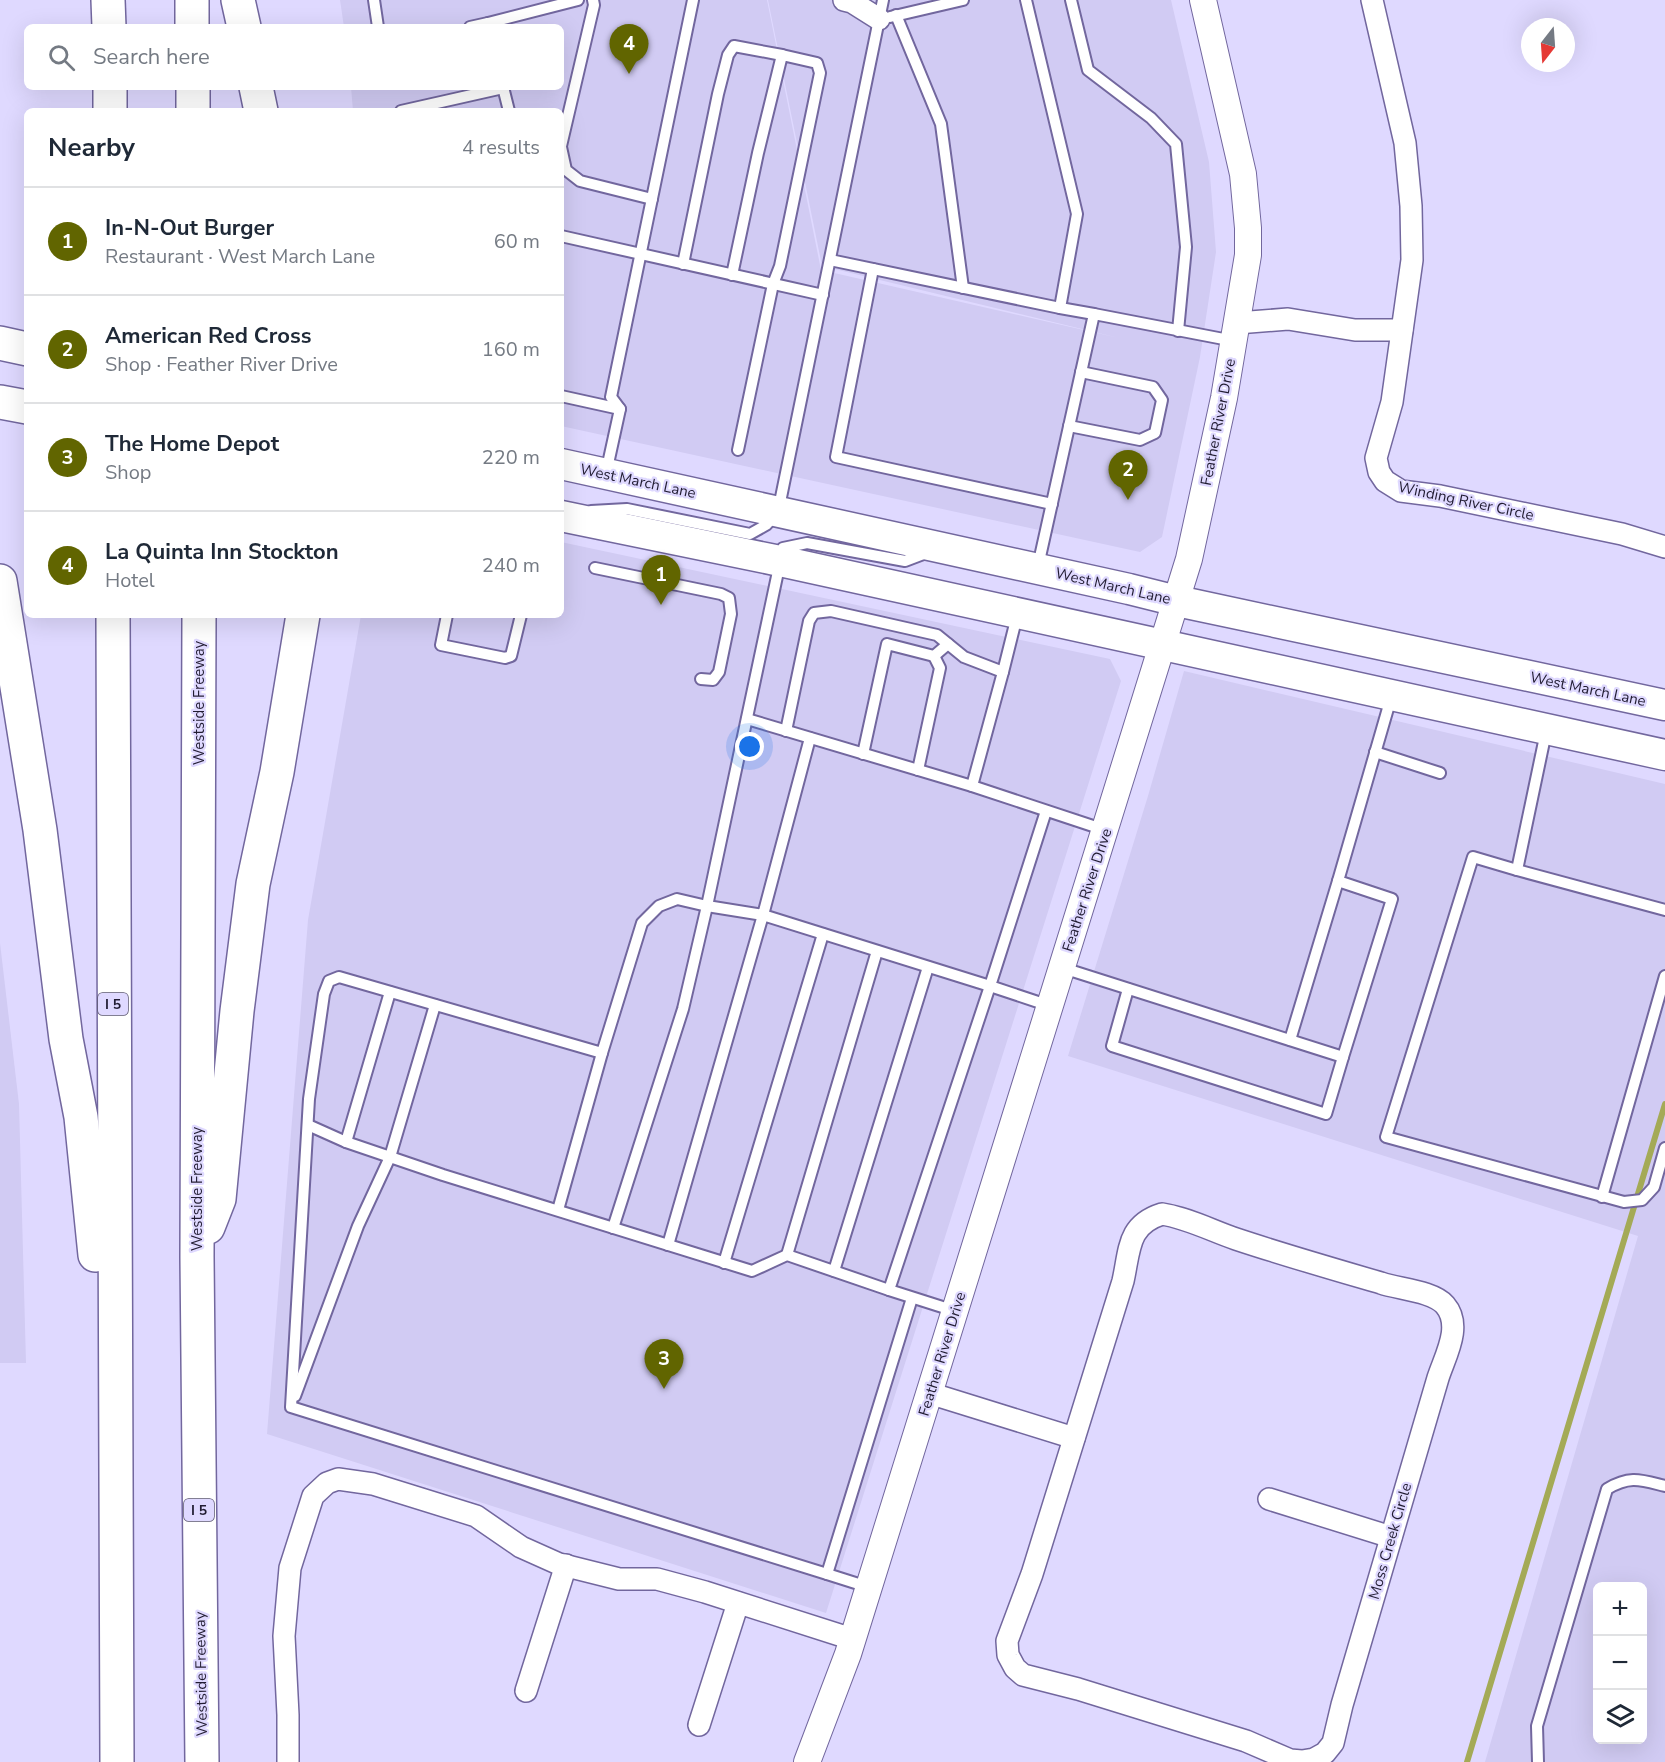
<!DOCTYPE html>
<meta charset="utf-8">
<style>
body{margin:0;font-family:"Nunito Sans",sans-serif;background:#f2f2f3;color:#1f2937}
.controls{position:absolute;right:18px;bottom:18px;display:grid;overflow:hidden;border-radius:9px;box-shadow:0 6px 24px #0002}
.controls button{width:54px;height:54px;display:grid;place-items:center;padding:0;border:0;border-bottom:2px solid #e0e1e3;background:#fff;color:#1f2937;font:30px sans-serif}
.compass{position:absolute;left:1521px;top:18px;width:54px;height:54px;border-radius:50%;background:#fff;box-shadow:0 6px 24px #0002;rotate:197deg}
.you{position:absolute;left:750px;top:747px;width:21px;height:21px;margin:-15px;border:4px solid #fff;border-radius:50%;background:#1a73e8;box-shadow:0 0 0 9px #1a73e833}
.badge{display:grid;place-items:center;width:39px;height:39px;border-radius:50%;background:#616500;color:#fff;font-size:20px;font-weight:700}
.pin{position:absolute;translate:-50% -50px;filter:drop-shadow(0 2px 3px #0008)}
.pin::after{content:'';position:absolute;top:32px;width:21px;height:18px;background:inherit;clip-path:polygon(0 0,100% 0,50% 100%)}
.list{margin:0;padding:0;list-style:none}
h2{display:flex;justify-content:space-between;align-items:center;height:78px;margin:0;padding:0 24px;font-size:26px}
h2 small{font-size:20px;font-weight:400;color:#747a83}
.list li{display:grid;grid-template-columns:39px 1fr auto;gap:18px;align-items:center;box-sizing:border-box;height:108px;padding:0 24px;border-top:2px solid #e0e1e3}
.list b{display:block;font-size:22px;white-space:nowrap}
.list p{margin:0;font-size:20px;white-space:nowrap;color:#747a83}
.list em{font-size:20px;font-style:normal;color:#747a83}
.icon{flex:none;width:33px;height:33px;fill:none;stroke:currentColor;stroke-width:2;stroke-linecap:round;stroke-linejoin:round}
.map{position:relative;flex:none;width:1665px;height:1762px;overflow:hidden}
.search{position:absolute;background:#fff;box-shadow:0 6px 24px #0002;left:24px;top:24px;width:540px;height:66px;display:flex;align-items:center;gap:15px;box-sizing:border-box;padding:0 21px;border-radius:9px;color:#747a83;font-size:22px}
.panel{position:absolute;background:#fff;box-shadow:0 6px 24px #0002;left:24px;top:108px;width:540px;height:510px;border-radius:9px}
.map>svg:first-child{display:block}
.built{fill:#d1cbf3;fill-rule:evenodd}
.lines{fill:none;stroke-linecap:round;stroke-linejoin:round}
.stream{stroke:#a4aa56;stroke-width:6}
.service-casing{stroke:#72679e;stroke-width:14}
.minor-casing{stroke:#72679e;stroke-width:24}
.tertiary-casing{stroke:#72679e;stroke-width:28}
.secondary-casing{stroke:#72679e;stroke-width:33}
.primary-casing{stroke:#72679e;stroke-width:36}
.motorway-casing{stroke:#72679e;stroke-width:36}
.service{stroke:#fff;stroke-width:10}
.minor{stroke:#fff;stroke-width:21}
.tertiary{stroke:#fff;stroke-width:26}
.secondary{stroke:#fff;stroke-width:30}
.primary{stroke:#fff;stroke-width:33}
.motorway{stroke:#fff;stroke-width:33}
.labels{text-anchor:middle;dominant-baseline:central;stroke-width:4.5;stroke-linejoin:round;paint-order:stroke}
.shield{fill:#dfd9ff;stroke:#5a5570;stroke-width:1.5}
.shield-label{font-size:14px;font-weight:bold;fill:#211c32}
.street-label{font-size:15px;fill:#211c32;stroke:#dfd9ff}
</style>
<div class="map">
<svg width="1665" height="1762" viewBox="0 0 1665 1762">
<rect width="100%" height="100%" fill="#dfd9ff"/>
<g class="built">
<path d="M340 0H767L821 270 1119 338 822 266 768 0H1171L1209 162 1216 252 1200 357 1162 537 1140 552 561 426V111H353L351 87H561V27H344Z"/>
<path d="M561 542 1110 659 1121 681 826 1613 267 1434 308 920 361 615H561Z"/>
<path d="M1184 671 1665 784V1762H1485L1638 1236 1068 1056 1148 796ZM1598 1586H1642V1740H1598Z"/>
<path d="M0 943 19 1104 26 1363H0Z"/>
</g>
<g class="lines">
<path class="stream" d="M1467 1762 1665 1104"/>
<defs>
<g id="service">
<path d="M374 0 378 27"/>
<path d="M1026 0 1077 214 1060 308 1094 314"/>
<path d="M1071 0 1088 70 1151 118 1176 144 1186 247 1178 331"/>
<path d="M896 15 941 124 963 288"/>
<path d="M890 17 963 0"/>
<path d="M488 23 578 0"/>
<path d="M470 27 488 23 489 27"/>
<path d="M503 87 509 111"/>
<path d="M401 111 503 88"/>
<path d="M561 146 594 5 593 0"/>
<path d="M561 147 566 170 580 181 652 199"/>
<path d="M561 236 823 295"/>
<path d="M830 260 1060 308"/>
<path d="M683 264 718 94 728 55 734 46 782 55"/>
<path d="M873 269 836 457 1052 504"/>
<path d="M732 275 758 153 782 55 817 63 820 73 780 266 773 284 738 450"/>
<path d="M561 396 620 409"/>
<path d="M1069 426 1140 440 1155 433 1162 400 1153 387 1081 372"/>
<path d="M606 473 620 409 611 397 693 0"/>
<path d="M591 511 627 509 750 534 766 525 778 512 883 0"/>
<path d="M1038 566 1094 314 1234 341"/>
<path d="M595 568 721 594 729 598 731 614 719 672 713 680 701 679"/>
<path d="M447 615 441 645 505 658 511 656 521 615"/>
<path d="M747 719 972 786 1105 830"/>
<path d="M786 731 809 621 814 613 831 611 937 635 964 657 1003 672 1017 616"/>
<path d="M1546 732 1517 870 1473 857 1386 1137 1624 1202 1642 1200 1654 1187 1665 1148"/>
<path d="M810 738 763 915 707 906 677 899 659 906 642 923 602 1053 339 977 329 981 324 994 309 1099 291 1407 827 1574 912 1298"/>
<path d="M1375 752 1440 773"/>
<path d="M863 754 887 644 934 656 948 644"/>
<path d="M918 770 940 668 934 656"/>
<path d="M972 786 1003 672"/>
<path d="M1046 811 990 986 1050 1006"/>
<path d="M1517 870 1665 910"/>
<path d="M1063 968 1343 1057 1392 899 1338 881 1391 698"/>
<path d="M1128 989 1112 1046 1326 1114 1343 1057"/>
<path d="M1290 1040 1338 881"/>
<path d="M308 1125 346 1142 443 1175 752 1271 787 1255 889 1290"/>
<path d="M346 1142 390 992"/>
<path d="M1602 1197 1665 976"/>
<path d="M558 1210 602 1053"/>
<path d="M613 1228 683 1009 707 906 783 548 807 543 905 561 926 553"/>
<path d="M668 1245 763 915 990 986 889 1290 955 1311"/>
<path d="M787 1255 877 951"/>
<path d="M724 1263 823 934"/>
<path d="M834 1271 928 967"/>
<path d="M295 1396 358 1226 390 1157 435 1005"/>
<path d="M827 1574 868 1587"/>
<path d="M1538 1762 1537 1726 1607 1489C1630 1475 1641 1480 1665 1486"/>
</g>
<g id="minor">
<path d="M844 0 852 2 879 19"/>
<path d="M1372 0 1405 143 1411 206 1412 260 1392 402 1376 458 1379 472 1385 481 1401 491 1440 496 1622 534 1665 547"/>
<path d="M1237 323 1288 319 1355 330H1402"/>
<path d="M1162 1214C1188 1218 1212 1231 1236 1239 1284 1255 1333 1269 1381 1283 1398 1289 1433 1291 1445 1305 1463 1326 1445 1356 1438 1378L1342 1705 1333 1743 1325 1753 1314 1759 1302 1761 1290 1760 1246 1741 1078 1689 1023 1675 1015 1668 1008 1655 1007 1641 1032 1574 1123 1281C1130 1250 1127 1225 1162 1214Z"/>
<path d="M929 1393 1074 1438"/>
<path d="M1269 1499 1391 1537"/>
<path d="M526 1691 566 1565"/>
<path d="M699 1725 738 1603"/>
<path d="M288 1762V1715L284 1636 290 1568 313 1496 327 1483 338 1479 373 1484 476 1516 521 1547 559 1564 619 1579H657L705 1592 852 1639"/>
</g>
<path id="tertiary" d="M807 1762 848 1654 1189 559 1224 398 1248 255V228L1243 174 1203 0"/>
<g id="secondary">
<path d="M561 464 1129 589 1177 601 1665 705"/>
<path d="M561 516 780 561 1665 755"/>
</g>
<g id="primary">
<path d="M0 343 27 349"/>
<path d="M0 402 27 407"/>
</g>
<g id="motorway">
<path d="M108 0 109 27"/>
<path d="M192 0V27"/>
<path d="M238 0 244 27"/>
<path d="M110 87V111"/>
<path d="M193 87V111"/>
<path d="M256 87 261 111"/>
<path d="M0 581 40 830 66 1039 81 1117 95 1255"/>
<path d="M113 615 117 1762"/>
<path d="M199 615 197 1257 202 1762"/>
<path d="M208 1227 219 1199 237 1011 253 884 277 772 303 615"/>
</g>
</defs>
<use href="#service" class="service-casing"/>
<use href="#minor" class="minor-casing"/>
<use href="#tertiary" class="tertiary-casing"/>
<use href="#secondary" class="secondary-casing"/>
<use href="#primary" class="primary-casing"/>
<use href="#motorway" class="motorway-casing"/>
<use href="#service" class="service"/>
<use href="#minor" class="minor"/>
<use href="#tertiary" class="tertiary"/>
<use href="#secondary" class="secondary"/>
<use href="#primary" class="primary"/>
<use href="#motorway" class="motorway"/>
</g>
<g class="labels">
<g class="shield">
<rect x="98" y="993" width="30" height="22" rx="4.5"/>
<rect x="184" y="1499" width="30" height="22" rx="4.5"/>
</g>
<g class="shield-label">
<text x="113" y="1004">I 5</text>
<text x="199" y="1510">I 5</text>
</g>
<g class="street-label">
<text transform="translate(1218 422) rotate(-79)">Feather River Drive</text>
<text transform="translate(638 481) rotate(12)">West March Lane</text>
<text transform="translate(1466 501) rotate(12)">Winding River Circle</text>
<text transform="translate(1113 586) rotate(13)">West March Lane</text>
<text transform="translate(1588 689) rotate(12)">West March Lane</text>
<text transform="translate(199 703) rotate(-90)">Westside Freeway</text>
<text transform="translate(1087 890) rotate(-72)">Feather River Drive</text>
<text transform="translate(197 1189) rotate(-90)">Westside Freeway</text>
<text transform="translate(942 1354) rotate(-73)">Feather River Drive</text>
<text transform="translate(1390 1541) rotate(-74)">Moss Creek Circle</text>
<text transform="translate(201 1674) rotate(-91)">Westside Freeway</text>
</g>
</g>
</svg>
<div class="controls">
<button>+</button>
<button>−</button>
<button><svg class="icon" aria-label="layers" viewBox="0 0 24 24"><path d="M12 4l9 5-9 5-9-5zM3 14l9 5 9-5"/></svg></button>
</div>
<svg class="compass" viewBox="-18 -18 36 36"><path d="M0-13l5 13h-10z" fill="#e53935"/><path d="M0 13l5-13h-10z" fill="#747a83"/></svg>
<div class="you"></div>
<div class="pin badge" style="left:661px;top:605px">1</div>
<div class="pin badge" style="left:1128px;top:500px">2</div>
<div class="pin badge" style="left:664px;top:1389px">3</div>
<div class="pin badge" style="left:629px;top:74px">4</div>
<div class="search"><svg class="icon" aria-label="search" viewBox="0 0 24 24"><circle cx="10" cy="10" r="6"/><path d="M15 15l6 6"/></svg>Search here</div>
<section class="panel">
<h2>Nearby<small>4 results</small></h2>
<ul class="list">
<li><span class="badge">1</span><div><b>In-N-Out Burger</b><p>Restaurant · West March Lane</p></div><em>60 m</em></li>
<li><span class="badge">2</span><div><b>American Red Cross</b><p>Shop · Feather River Drive</p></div><em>160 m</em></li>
<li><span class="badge">3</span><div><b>The Home Depot</b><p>Shop</p></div><em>220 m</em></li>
<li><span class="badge">4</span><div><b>La Quinta Inn Stockton</b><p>Hotel</p></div><em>240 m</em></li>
</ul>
</section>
</div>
